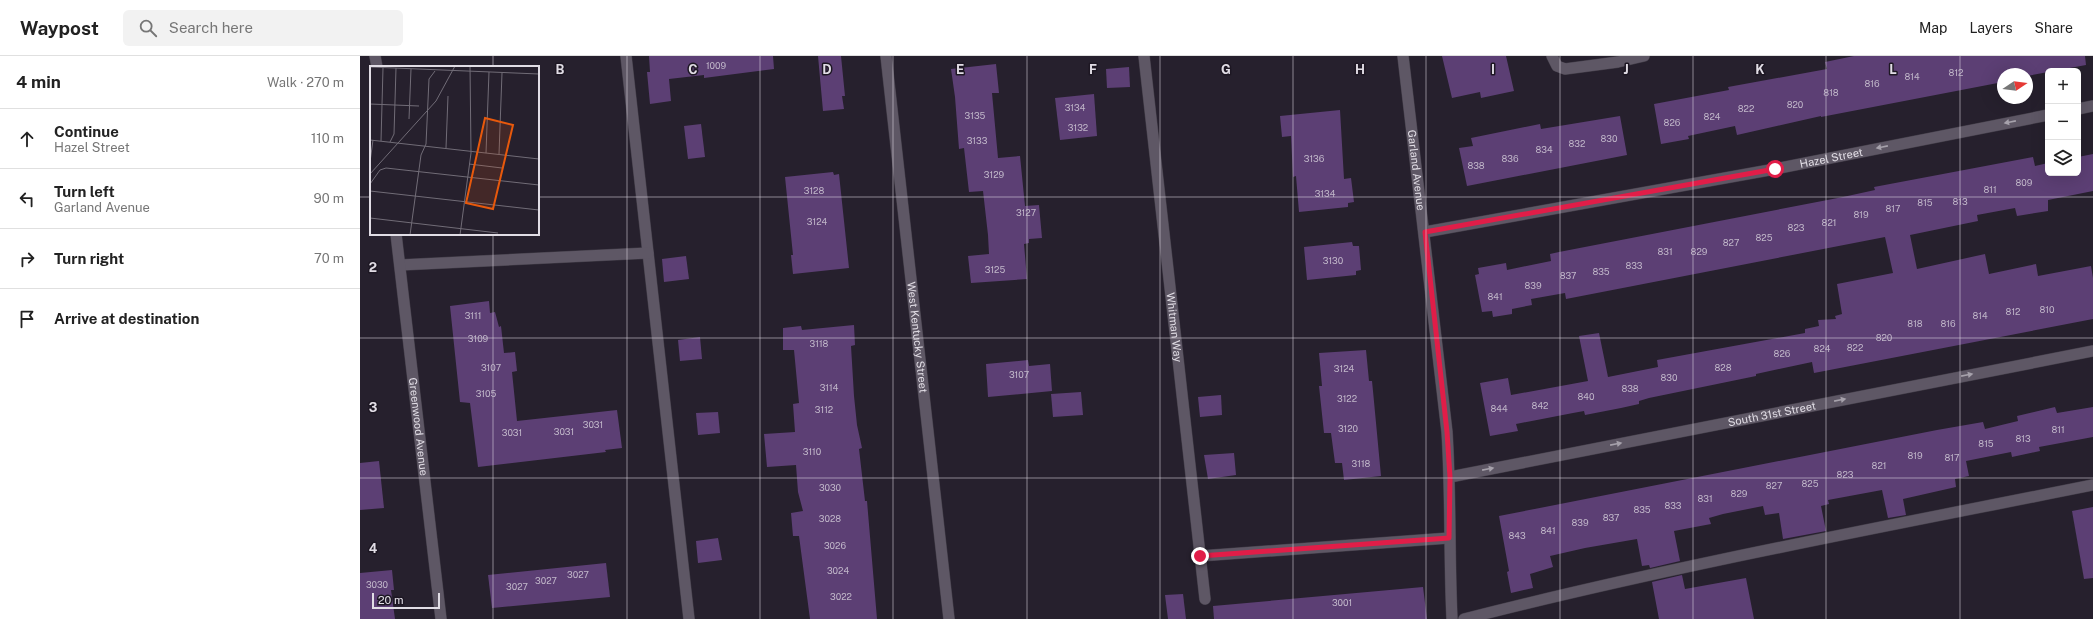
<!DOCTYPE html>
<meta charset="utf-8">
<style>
body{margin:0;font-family:"Public Sans",sans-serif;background:#f2f2f2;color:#222}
.controls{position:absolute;right:12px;top:12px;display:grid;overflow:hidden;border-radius:6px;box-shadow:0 4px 16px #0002}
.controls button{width:36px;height:36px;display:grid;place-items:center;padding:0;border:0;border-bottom:1px solid #e0e0e0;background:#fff;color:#222;font:20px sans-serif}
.compass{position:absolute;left:1637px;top:12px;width:36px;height:36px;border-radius:50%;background:#fff;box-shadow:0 4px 16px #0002;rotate:77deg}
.scale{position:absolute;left:12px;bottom:10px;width:68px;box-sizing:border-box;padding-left:4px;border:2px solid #e1dde5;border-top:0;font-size:11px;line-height:14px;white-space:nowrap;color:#e1dde5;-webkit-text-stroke:3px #1d1723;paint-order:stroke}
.stop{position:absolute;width:12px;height:12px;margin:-9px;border:3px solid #e11d48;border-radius:50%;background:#fff}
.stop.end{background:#e11d48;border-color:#fff;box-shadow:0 1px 4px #0008}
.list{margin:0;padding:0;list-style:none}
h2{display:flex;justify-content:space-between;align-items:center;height:52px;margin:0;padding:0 16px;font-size:17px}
h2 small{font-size:13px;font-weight:400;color:#767676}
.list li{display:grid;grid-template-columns:26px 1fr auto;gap:12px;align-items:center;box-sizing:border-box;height:60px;padding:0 16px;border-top:1px solid #e0e0e0}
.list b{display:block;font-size:15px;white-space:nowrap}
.list p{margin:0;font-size:13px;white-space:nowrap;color:#767676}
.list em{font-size:13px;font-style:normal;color:#767676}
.icon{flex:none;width:22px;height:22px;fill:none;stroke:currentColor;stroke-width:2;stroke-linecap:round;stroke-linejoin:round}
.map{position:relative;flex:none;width:1733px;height:563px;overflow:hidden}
header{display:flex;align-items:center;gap:24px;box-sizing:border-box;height:56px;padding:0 20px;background:#fff;border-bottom:1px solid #e0e0e0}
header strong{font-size:19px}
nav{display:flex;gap:22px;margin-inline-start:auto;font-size:14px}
.search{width:280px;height:36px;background:#f2f2f2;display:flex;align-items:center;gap:10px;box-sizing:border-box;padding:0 14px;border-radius:6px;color:#767676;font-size:15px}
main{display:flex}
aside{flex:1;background:#fff}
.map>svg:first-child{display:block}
.building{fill:#5c3f74}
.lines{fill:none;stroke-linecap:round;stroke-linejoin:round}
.service-casing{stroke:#413c47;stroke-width:12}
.minor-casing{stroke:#413c47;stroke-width:12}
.service{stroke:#5e5765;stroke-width:11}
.minor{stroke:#5e5765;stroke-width:11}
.oneway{fill:#a6a1ab}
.route{stroke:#e11d48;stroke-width:5}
.grid{fill:none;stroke:#e1dde5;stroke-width:1;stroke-opacity:0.55}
.labels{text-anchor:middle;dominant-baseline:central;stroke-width:3;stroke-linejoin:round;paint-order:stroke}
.number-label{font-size:9px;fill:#c0b6c9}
.street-label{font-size:11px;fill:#e1dde5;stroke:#1d1723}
.inset-road{fill:none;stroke:#716c77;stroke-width:1}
.view{fill:#e8590c;fill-opacity:0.15;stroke:#e8590c;stroke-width:2}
.inset-edge{fill:none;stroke:#e1dde5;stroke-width:2}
.grid-label{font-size:13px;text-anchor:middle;font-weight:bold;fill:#e1dde5;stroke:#1d1723;stroke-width:3;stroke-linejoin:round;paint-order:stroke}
</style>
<header>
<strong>Waypost</strong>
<div class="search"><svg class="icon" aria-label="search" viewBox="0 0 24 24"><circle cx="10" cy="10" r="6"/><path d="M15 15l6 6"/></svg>Search here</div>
<nav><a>Map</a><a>Layers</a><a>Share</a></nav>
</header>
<main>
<aside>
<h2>4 min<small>Walk · 270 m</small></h2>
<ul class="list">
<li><svg class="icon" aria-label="ahead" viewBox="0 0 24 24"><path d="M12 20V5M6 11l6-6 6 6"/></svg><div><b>Continue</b><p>Hazel Street</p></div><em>110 m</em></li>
<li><svg class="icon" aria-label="left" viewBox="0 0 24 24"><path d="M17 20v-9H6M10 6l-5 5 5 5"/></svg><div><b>Turn left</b><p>Garland Avenue</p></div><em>90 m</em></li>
<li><svg class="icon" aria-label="right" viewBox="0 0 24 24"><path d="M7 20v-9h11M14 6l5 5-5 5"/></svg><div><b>Turn right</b></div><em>70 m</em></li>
<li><svg class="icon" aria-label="arrive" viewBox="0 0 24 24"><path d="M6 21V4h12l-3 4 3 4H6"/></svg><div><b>Arrive at destination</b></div></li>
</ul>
</aside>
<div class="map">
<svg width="1733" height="563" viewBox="0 0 1733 563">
<rect width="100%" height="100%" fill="#26202d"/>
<g class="building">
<path d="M289 0H413L414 13 344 22V19L309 23 311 45 290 48 287 16H290Z"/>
<path d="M458 0H481L485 40H482L484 53 463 55Z"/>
<path d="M1082 0H1146L1154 35 1121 42 1120 36 1092 42Z"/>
<path d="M1494 0H1725L1726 9 1667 20V18H1643V26L1461 61V60L1377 79 1375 70 1328 80 1329 83 1301 88 1294 48 1369 34 1368 31 1467 13 1465 6Z"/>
<path d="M636 8 639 37H632L638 102 660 100 665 150 679 149 682 182 669 183V187L664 188 667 223 611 227 608 200 629 198 628 179 623 135 609 136 604 92 599 93 595 41 591 13Z"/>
<path d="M769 11 770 31 747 32 746 13Z"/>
<path d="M734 38 737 80 700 84 695 42Z"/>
<path d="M980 54 984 123 991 122 994 146 988 147V151L939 156 936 120 933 121 931 80 922 81 920 60Z"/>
<path d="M1260 60 1267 99 1107 130 1099 92 1113 90 1111 82 1180 68 1181 73Z"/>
<path d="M341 68 345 101 328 103 324 70Z"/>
<path d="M1733 98V135L1688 144V155L1657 160 1655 152 1617 159 1618 165 1550 179 1557 213 1625 198 1629 218 1676 208 1678 220 1731 210 1733 222V263L1454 317 1452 306 1396 318V320L1289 342 1279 345V348L1261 352 1225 359 1224 355 1213 357 1156 368 1158 375 1130 380 1120 327 1148 322 1151 339 1228 325 1219 280 1239 277 1248 321 1298 311 1297 304 1445 277V273L1459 270 1458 264 1476 263 1475 260 1482 258 1477 228 1533 217 1525 181 1206 243 1205 237 1171 243 1172 249 1152 253V258L1133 261 1132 255 1122 256 1115 219 1119 218 1118 212 1146 207 1147 214 1191 205 1190 198 1199 196 1483 141 1515 134 1514 131 1673 101 1675 110 1688 107V117H1718V101Z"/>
<path d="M473 116 474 119 479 118 489 212 433 218 431 199H433L425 121Z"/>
<path d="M992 186 993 190H999L1001 214 996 215V219L947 224 944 191Z"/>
<path d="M326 200 329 223 304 226 302 203Z"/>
<path d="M129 245 130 257 135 256 139 271 141 270 144 297 155 296 157 315 152 316 157 365 257 354 262 392 245 394 246 396 118 411 110 347 100 346 90 250Z"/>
<path d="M494 269 495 289 491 290 494 340 497 369 502 392 499 393 505 445H507L517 563H450L439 480H433L431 457 443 455 438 436 436 409 407 411 404 378 435 376 433 348 439 347 434 294H423V272L441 270 442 274Z"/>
<path d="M340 281 342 303 320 305 318 284Z"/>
<path d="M1006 294 1009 325H1012L1013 335 1021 420 984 424 982 407H975L971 377H964L959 330H962L959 297Z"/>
<path d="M668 304 669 310 690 308 692 335 628 341 626 308Z"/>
<path d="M721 336 723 359 693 361 691 338Z"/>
<path d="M861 339 862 359 840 361 838 341Z"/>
<path d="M1695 351 1697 357 1733 351V381L1679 391 1680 395 1652 401 1651 396 1606 405 1609 420 1595 423 1596 431 1543 443 1546 459 1528 462 1522 434 1468 444 1469 448 1461 450 1466 475 1423 483 1419 457 1405 459 1403 450 1363 458 1349 462 1351 468 1314 475 1320 505 1290 512 1289 509 1282 510 1277 483 1225 492 1190 500 1193 511 1170 518 1173 532 1151 537 1147 516 1149 515 1139 460 1577 374 1623 366 1625 373 1658 365 1657 360Z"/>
<path d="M358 356 360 377 338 379 336 357Z"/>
<path d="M874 397 876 419 848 423 844 399Z"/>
<path d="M19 405 24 452 0 454V407Z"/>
<path d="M1733 451V522L1724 523 1712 455Z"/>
<path d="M358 482 362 504 338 507 336 485Z"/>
<path d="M246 507 250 541 132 552 128 519Z"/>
<path d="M32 514 34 534H31L35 563H0V517Z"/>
<path d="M1322 519 1325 533 1386 522 1394 563H1299L1292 526Z"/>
<path d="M1063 531 1067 563H854L853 550Z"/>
<path d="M823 538 826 563H808L805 539Z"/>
</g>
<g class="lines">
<defs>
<g id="service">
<path d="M266 0 329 563"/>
<path d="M1192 0 1197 10 1205 13 1258 6 1284 0"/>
<path d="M40 209 288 197"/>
<path d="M840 500 1089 482"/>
<path d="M1104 563C1312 510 1523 471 1733 429"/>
</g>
<g id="minor">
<path d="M15 0 17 11"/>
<path id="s1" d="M526 0 589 563"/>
<path id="s2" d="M784 0 845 543"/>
<path id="s3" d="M1043 0 1087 376C1091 438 1089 501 1092 563"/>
<path d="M1718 53 1733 50"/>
<path id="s4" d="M1065 176 1415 113 1688 59"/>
<path id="s5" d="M36 178 81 563"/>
<path id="s6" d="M1090 421 1733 295"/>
</g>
</defs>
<use href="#service" class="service-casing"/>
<use href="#minor" class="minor-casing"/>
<use href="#service" class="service"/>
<use href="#minor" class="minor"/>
</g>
<defs><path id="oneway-solid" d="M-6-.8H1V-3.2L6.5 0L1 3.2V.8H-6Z"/></defs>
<g class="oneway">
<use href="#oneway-solid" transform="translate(1650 66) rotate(169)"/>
<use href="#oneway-solid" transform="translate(1522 91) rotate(169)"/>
<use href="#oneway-solid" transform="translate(1607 319) rotate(-11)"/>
<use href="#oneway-solid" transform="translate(1480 344) rotate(-11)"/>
<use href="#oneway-solid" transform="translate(1256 388) rotate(-11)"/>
<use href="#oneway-solid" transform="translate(1128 413) rotate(-11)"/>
</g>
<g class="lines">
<path class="route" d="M840 500 1089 482 1090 421 1087 376 1065 176 1415 113"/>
</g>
<path class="grid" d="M133 0V11M267 0V563M400 0V563M533 0V563M667 0V563M800 0V563M933 0V563M1066 0V563M1200 0V563M1333 0V563M1466 0V563M1600 0V563M0 141H11M178 141H1733M133 178V563M0 282H1733M0 422H1733"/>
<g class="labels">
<g class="number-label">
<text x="356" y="9">1009</text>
<text x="1596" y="16">812</text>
<text x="1552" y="20">814</text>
<text x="1512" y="27">816</text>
<text x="1471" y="36">818</text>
<text x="1435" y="48">820</text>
<text x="715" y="51">3134</text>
<text x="1386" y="52">822</text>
<text x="615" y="59">3135</text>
<text x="1352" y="60">824</text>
<text x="1312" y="66">826</text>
<text x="718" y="71">3132</text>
<text x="1249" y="82">830</text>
<text x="617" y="84">3133</text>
<text x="1217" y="87">832</text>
<text x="1184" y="93">834</text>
<text x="954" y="102">3136</text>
<text x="1150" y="102">836</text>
<text x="1116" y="109">838</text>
<text x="634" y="118">3129</text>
<text x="1664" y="126">809</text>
<text x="1630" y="133">811</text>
<text x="454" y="134">3128</text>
<text x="965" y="137">3134</text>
<text x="1600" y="145">813</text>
<text x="1565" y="146">815</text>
<text x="1533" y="152">817</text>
<text x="666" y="156">3127</text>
<text x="1501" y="158">819</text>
<text x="457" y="165">3124</text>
<text x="1469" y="166">821</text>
<text x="1436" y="171">823</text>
<text x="1404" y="181">825</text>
<text x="1371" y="186">827</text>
<text x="1305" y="195">831</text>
<text x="1339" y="195">829</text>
<text x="973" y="204">3130</text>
<text x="1274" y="209">833</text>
<text x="635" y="213">3125</text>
<text x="1241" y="215">835</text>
<text x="1208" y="219">837</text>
<text x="1173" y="229">839</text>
<text x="1135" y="240">841</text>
<text x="1687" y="253">810</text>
<text x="1653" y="255">812</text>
<text x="113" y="259">3111</text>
<text x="1620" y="259">814</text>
<text x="1555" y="267">818</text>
<text x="1588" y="267">816</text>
<text x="1524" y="281">820</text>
<text x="118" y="282">3109</text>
<text x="459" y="287">3118</text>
<text x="1495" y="291">822</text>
<text x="1462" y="292">824</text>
<text x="1422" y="297">826</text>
<text x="131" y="311">3107</text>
<text x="1363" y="311">828</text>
<text x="984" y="312">3124</text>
<text x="659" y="318">3107</text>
<text x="1309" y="321">830</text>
<text x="469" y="331">3114</text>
<text x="1270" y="332">838</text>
<text x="126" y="337">3105</text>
<text x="1226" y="340">840</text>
<text x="987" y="342">3122</text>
<text x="1180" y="349">842</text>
<text x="1139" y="352">844</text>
<text x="464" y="353">3112</text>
<text x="233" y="368">3031</text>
<text x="988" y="372">3120</text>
<text x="1698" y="373">811</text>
<text x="204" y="375">3031</text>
<text x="152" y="376">3031</text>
<text x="1663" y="382">813</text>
<text x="1626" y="387">815</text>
<text x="452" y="395">3110</text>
<text x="1555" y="399">819</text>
<text x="1592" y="401">817</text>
<text x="1001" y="407">3118</text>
<text x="1519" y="409">821</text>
<text x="1485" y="418">823</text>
<text x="1450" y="427">825</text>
<text x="1414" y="429">827</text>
<text x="470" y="431">3030</text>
<text x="1379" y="437">829</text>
<text x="1345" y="442">831</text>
<text x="1313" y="449">833</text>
<text x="1282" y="453">835</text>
<text x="1251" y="461">837</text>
<text x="470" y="462">3028</text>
<text x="1220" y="466">839</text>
<text x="1188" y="474">841</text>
<text x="1157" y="479">843</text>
<text x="475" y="489">3026</text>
<text x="478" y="514">3024</text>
<text x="218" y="518">3027</text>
<text x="186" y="524">3027</text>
<text x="17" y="528">3030</text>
<text x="157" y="530">3027</text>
<text x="481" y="540">3022</text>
<text x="982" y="546">3001</text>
</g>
<g class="street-label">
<text stroke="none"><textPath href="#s4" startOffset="413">Hazel Street</textPath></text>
<text stroke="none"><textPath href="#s3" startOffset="115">Garland Avenue</textPath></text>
<text stroke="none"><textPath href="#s2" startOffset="273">Whitman Way</textPath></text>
<text stroke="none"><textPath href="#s1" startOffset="283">West Kentucky Street</textPath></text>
<text stroke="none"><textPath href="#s6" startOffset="328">South 31st Street</textPath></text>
<text stroke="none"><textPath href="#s5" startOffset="194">Greenwood Avenue</textPath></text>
</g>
</g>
<g transform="translate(10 10)">
<rect width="169" height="169" fill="#26202d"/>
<path class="inset-road" d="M0 1 169 8M0 38 49 40M39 53 41 3M0 74 169 93M11 75 13 2M20 76 24 68 26 2M76 82 78 30M116 87 119 6M129 88 132 7M0 96 3 74M99 98 132 102M0 108 66 35 85 0M0 118 10 104 16 102 169 119M0 125 169 144M0 152 128 167M40 169 51 89 56 78 59 13 65 5M90 169 101 87 100 0"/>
<path class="view" d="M115 52 143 59 123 143 96 137Z"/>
<rect width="169" height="169" class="inset-edge"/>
</g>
<g class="grid-label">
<text x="200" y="18">B</text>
<text x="333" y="18">C</text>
<text x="467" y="18">D</text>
<text x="600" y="18">E</text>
<text x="733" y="18">F</text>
<text x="866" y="18">G</text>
<text x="1000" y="18">H</text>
<text x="1133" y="18">I</text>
<text x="1266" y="18">J</text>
<text x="1400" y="18">K</text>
<text x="1533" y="18">L</text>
<text x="13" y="216">2</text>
<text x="13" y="356">3</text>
<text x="13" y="497">4</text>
</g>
</svg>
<div class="controls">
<button>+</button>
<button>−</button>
<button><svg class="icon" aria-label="layers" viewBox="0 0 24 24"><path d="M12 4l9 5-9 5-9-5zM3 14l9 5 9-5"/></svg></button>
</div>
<svg class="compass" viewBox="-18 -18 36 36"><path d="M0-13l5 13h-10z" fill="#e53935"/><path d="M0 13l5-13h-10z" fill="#767676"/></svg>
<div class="scale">20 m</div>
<div class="stop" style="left:1415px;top:113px"></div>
<div class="stop end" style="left:840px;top:500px"></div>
</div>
</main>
